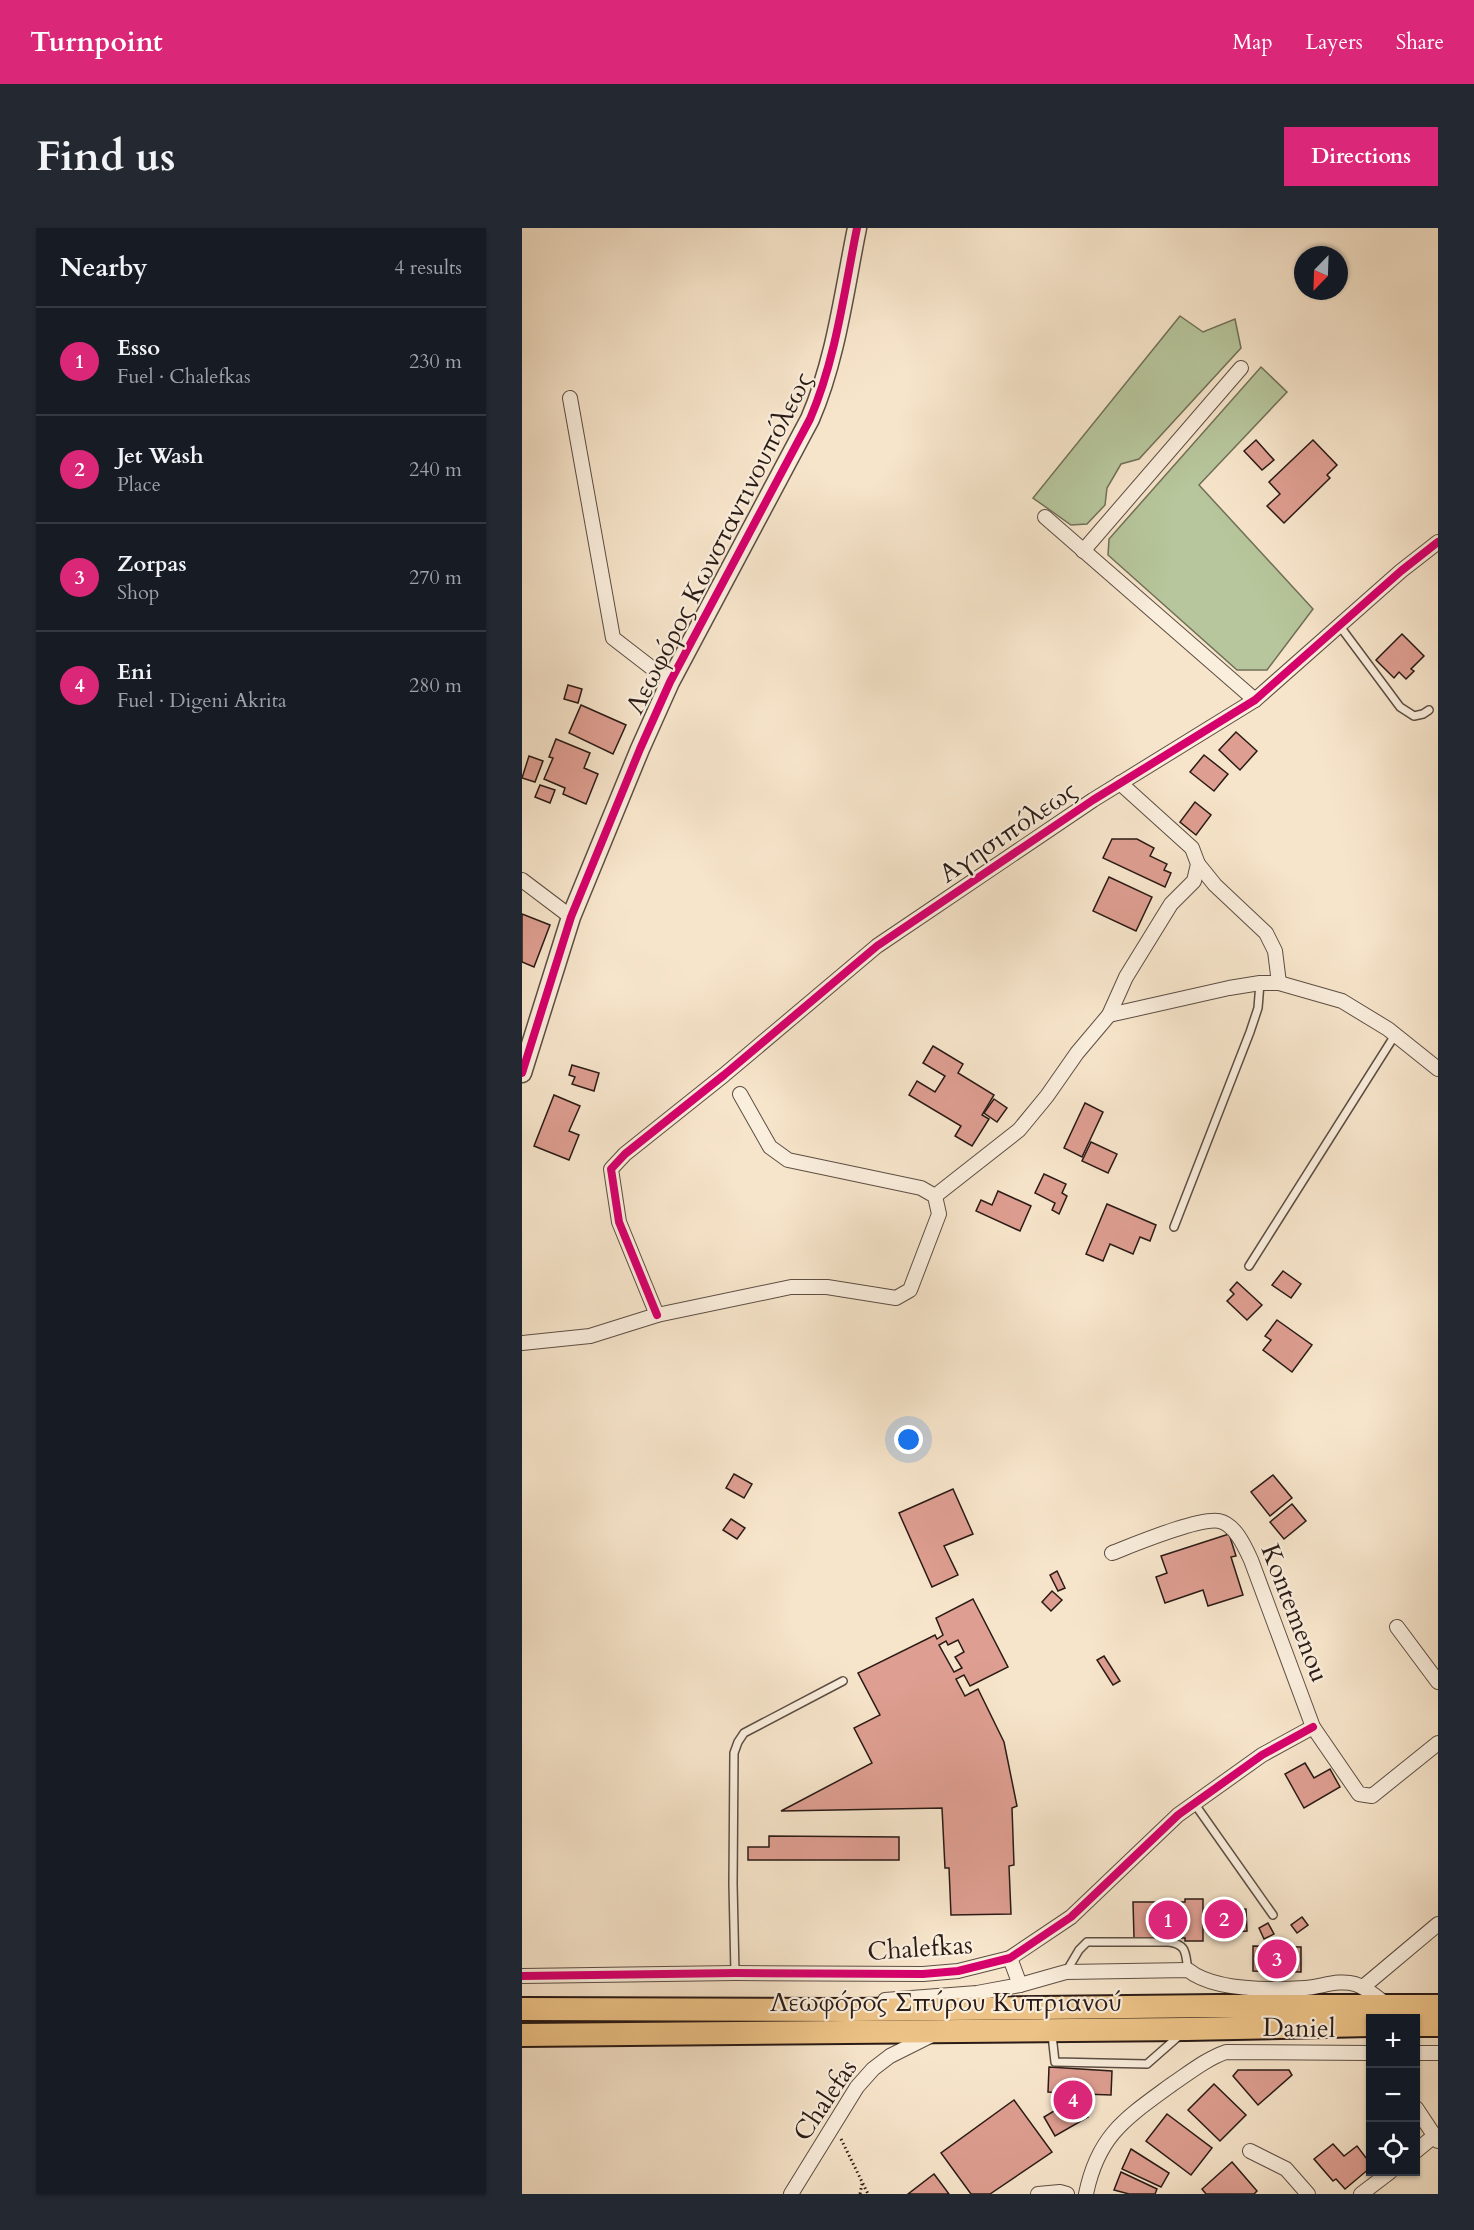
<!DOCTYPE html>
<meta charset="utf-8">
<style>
body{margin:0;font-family:Cardo,serif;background:#242831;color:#f1f3f6}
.controls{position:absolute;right:18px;bottom:18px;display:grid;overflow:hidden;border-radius:0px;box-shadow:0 2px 4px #0004}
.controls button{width:54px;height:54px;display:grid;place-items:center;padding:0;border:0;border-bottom:2px solid #363941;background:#171b24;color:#f1f3f6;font:30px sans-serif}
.compass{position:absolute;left:772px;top:18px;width:54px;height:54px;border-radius:50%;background:#171b24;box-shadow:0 2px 4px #0004;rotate:203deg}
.you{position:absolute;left:387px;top:1212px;width:21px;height:21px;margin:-15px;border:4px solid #fff;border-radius:50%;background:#1a73e8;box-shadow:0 0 0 9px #1a73e833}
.badge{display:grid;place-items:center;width:39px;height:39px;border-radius:50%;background:#db2777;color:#fff;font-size:20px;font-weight:700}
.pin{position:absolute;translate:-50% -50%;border:3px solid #fff;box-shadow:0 2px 6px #0006}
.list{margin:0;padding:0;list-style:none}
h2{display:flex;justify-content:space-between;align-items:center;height:78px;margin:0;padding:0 24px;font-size:26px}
h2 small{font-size:20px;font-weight:400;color:#9ea1a6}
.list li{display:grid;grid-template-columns:39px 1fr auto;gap:18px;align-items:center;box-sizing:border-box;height:108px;padding:0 24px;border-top:2px solid #363941}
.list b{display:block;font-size:22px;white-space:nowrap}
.list p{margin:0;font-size:20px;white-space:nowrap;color:#9ea1a6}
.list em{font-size:20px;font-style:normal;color:#9ea1a6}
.icon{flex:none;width:33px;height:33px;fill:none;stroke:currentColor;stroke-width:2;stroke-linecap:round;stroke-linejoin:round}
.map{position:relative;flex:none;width:916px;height:1966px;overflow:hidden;border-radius:0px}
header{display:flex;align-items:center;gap:36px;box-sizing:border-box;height:84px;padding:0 30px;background:#db2777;color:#fff}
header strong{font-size:28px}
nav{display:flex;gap:33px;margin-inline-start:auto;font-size:21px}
.intro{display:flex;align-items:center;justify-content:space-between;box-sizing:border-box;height:144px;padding:0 36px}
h1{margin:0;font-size:42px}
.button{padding:15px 27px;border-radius:0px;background:#db2777;color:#fff;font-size:21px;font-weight:700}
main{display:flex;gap:36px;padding:0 36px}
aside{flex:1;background:#171b24;border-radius:0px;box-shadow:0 2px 4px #0004}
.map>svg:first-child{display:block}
.green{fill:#b7c69c;stroke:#707059;stroke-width:1.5}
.building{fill:#de9e91;stroke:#2a1b16;stroke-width:1.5;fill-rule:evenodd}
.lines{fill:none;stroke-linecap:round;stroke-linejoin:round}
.service-casing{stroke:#5d4e43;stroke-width:10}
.minor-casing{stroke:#5d4e43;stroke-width:16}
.tertiary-casing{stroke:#5d4e43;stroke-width:21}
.primary-casing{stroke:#2a1b16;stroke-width:26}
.path{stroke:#2a1b16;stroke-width:3;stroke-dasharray:1.5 3;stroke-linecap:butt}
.service{stroke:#faeedd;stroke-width:7}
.minor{stroke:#faeedd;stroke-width:14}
.tertiary{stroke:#faeedd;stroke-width:18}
.primary{stroke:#ecc286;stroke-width:22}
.cycleway-casing{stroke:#faeedd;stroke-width:11}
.cycleway{stroke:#d6006c;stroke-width:8}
.labels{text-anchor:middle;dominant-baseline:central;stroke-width:4.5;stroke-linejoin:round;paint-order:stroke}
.street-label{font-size:26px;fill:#2a1b16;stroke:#faeedd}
</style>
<header>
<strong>Turnpoint</strong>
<nav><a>Map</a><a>Layers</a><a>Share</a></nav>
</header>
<div class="intro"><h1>Find us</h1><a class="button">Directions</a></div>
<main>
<aside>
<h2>Nearby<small>4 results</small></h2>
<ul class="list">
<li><span class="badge">1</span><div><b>Esso</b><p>Fuel · Chalefkas</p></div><em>230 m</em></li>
<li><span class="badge">2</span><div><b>Jet Wash</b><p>Place</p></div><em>240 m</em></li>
<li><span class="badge">3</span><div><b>Zorpas</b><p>Shop</p></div><em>270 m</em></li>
<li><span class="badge">4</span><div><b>Eni</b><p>Fuel · Digeni Akrita</p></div><em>280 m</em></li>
</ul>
</aside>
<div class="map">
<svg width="916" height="1966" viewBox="0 0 916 1966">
<rect width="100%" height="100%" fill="#f7e5cb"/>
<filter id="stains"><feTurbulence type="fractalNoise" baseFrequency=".00333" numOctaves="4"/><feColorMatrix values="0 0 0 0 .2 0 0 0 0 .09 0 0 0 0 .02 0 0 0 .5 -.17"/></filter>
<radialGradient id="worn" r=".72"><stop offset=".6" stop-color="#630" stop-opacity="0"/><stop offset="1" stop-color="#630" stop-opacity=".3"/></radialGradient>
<g class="green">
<path d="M658 88 681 104 713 91 719 120 617 231 599 236 585 260 583 277 565 296 549 297 511 270Z"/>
<path d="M739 139 765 164 677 257 791 381 745 442H715L586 327 587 311Z"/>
</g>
<g class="building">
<path d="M734 212 752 232 740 242 722 223Z"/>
<path d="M791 212 815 237 805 247 808 250 762 295 745 278 758 266 747 254Z"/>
<path d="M880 406 902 428 889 441 892 443 884 451 877 444 872 450 854 432Z"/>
<path d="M46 457 60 461 56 475 42 471Z"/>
<path d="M59 477 104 497 91 526 47 505Z"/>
<path d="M714 504 735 523 718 542 697 522Z"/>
<path d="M34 511 68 525 62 540 76 546 64 576 41 566 43 560 22 551 31 530 27 529Z"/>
<path d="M682 527 706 546 692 563 668 544Z"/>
<path d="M7 528 21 533 13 554 0 550Z"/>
<path d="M18 557 33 562 28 575 13 569Z"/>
<path d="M673 574 689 587 674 607 658 594Z"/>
<path d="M590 611H615L632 620 628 628 645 636 642 642 649 645 643 659 581 630Z"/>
<path d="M587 649 630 669 614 703 571 683Z"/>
<path d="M0 686 28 697 12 739 0 734Z"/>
<path d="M411 818 441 836 436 845 472 867 460 887 467 891 450 918 433 908 439 898 387 867 395 853 413 864 423 848 401 835Z"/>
<path d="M50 837 77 845 72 863 50 856 53 849 47 847Z"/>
<path d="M32 867 58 878 47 903 57 907 47 932 12 918Z"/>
<path d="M472 871 485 880 475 894 462 885Z"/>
<path d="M563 875 581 884 560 929 542 920Z"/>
<path d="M569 914 595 926 586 945 560 933Z"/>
<path d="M522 946 544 956 540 965 545 968 537 986 530 982 533 975 513 965Z"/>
<path d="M476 963 509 978 498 1003 454 983 459 972 470 977Z"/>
<path d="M585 976 634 997 628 1013 618 1009 611 1026 588 1016 581 1033 564 1026Z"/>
<path d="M761 1043 779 1056 769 1070 750 1057Z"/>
<path d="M715 1054 740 1077 725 1092 705 1073 712 1066 708 1062Z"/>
<path d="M755 1092 790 1117 770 1144 741 1122 749 1112 743 1108Z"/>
<path d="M212 1246 230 1256 222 1270 204 1260Z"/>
<path d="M751 1247 770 1270 748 1288 729 1264Z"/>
<path d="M431 1261 451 1306 422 1318 436 1347 410 1359 377 1285Z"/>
<path d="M770 1276 784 1293 762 1311 748 1294Z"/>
<path d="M209 1291 223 1300 215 1311 201 1302Z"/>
<path d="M707 1306 714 1328 709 1329 721 1367 686 1378 681 1362 643 1375 634 1349 645 1345 639 1328Z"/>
<path d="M535 1343 543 1360 536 1363 528 1347Z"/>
<path d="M530 1363 540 1372 529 1383 520 1374Z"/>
<path d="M451 1371 486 1439 448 1458 442 1447 434 1451 443 1468 456 1461 482 1514 495 1578 490 1580 492 1637 487 1638 489 1686 429 1687 427 1640H423L420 1580 259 1583 350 1535 332 1500 358 1487 336 1445 413 1407 415 1411 421 1407 414 1390ZM436 1412 442 1424 433 1429 440 1440 432 1444 417 1417 424 1413 426 1417Z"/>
<path d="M582 1428 598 1453 591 1457 575 1432Z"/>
<path d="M783 1535 792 1550 808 1541 818 1559 782 1580 763 1546Z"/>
<path d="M247 1608 377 1609V1632H226V1619H247Z"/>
<path d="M663 1671H681V1713H663V1710H612L611 1674H663Z"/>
<path d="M696 1681H708L709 1701 697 1702Z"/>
<path d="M724 1681 725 1703 714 1704 712 1682Z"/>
<path d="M780 1689 786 1697 775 1705 769 1697Z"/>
<path d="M746 1695 752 1706 742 1711 737 1700Z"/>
<path d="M731 1718 779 1719V1744L731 1743Z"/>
<path d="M527 1839 590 1843 589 1867 561 1866 560 1879 566 1889 533 1908 522 1889 542 1877 543 1865 526 1864Z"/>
<path d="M716 1842H767L770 1847 736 1877 711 1848Z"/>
<path d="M692 1856 724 1887 698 1913 666 1882Z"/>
<path d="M492 1872 530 1924 468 1966H449L419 1925Z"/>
<path d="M645 1886 690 1920 669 1947 624 1913Z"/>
<path d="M811 1916 822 1928 835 1918 848 1935V1940L823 1961 814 1951 811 1953 792 1931Z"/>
<path d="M609 1921 647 1945 639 1959 600 1941Z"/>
<path d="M710 1934 735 1963 732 1966H684L680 1961Z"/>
<path d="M599 1944 635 1961 633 1966H607L592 1962Z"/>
<path d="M412 1946 427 1966H386Z"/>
</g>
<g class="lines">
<defs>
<g id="service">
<path d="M817 397 878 479 892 488 901 486 907 482"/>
<path d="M652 999 728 804 736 780 738 755"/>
<path d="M727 1038 873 807"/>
<path d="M672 1575 751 1687"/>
<path d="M544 1744 557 1722 565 1714H647C666 1717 663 1726 666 1742"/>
<path d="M213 1745 211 1656 212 1525 216 1514 222 1505 321 1453"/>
<path d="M530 1807 533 1834 625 1836 658 1807"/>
</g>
<g id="minor">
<path d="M48 170 91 410 148 454"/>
<path d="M523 289 733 472"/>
<path d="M561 323 719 140"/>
<path d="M676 636 693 657 744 705 753 723 757 755"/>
<path d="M0 652 49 689"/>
<path d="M587 787 707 760 738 755H757L820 773 866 801 916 841"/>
<path d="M413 968 497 902 525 868 555 825 587 787 604 749 649 676 672 653 676 636 670 620 598 555"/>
<path d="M135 1087 97 994 89 941 103 926 202 847 355 718 571 572 733 472 879 343 916 314"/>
<path d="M0 1115 68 1108 135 1087 269 1059H305L374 1070 388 1062 417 986 413 968 399 960 266 932 248 919 218 866"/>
<path d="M590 1325C611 1317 677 1289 697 1293 713 1296 723 1319 729 1332L791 1499 837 1566 850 1568 916 1515"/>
<path d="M875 1399 916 1454"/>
<path d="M488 1730 498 1757"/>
<path d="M0 1748 213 1745 401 1746 436 1743 488 1730 549 1689 656 1587 740 1527 791 1499"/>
<path d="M841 1759 916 1696"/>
<path d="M363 1772 455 1765 498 1757 544 1744 666 1742C692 1763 750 1762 783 1760 799 1759 817 1751 833 1756 844 1759 855 1770 864 1776"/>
<path d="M894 1825H916"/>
<path d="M894 1880 916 1913"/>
<path d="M728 1923 764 1941 786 1966"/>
<path d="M894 1923 911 1909"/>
<path d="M269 1966 335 1859 351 1841 368 1828 410 1807"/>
<path d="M516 1966 538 1964 545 1966"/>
<path d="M564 1966C576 1907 604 1890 649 1857 667 1845 684 1831 704 1824L848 1825"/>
<path d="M839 1966 868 1944"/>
</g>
<path id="tertiary" d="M0 845 49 689 118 521 148 454 288 191C314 131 322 64 335 0"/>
<g id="primary">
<path d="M0 1781 328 1782 695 1778H916"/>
<path d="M894 1797H916"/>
<path d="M0 1807 665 1801 848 1797"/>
</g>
</defs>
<use href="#service" class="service-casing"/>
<use href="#minor" class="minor-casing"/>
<use href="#tertiary" class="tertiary-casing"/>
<use href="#primary" class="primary-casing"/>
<g class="path">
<path d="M319 1911 346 1966"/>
<path d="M338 1966 340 1956"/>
</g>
<use href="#service" class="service"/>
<use href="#minor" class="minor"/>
<use href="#tertiary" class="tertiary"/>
<use href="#primary" class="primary"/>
<defs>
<g id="cycleway">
<path d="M0 845 49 689 118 521 148 454 288 191C314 131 322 64 335 0"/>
<path d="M135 1087 97 994 89 941 103 926 202 847 355 718 571 572 733 472 879 343 916 314"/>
<path d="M0 1748 213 1745 401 1746 436 1743 488 1730 549 1689 656 1587 740 1527 791 1499"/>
</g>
</defs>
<use href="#cycleway" class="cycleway-casing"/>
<use href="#cycleway" class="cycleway"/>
</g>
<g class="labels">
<g class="street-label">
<text transform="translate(197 315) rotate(-63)">Λεωφόρος Κωνσταντινουπόλεως</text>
<text transform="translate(486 604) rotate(-34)">Αγησιπόλεως</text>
<text transform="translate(773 1385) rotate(69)">Kontemenou</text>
<text transform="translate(398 1720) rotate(-4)">Chalefkas</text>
<text x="424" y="1774">Λεωφόρος Σπύρου Κυπριανού</text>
<text transform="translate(777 1800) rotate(1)">Daniel</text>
<text transform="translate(303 1872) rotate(-56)">Chalefas</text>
</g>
</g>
<rect width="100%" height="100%" filter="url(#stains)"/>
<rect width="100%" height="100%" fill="url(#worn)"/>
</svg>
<div class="controls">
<button>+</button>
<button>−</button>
<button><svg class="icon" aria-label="locate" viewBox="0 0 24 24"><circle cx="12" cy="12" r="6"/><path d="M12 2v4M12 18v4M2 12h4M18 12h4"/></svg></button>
</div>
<svg class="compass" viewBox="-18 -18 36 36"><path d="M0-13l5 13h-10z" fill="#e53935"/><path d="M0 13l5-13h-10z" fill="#9ea1a6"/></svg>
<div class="you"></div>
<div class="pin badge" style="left:646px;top:1692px">1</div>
<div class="pin badge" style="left:702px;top:1691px">2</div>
<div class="pin badge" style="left:755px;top:1731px">3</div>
<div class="pin badge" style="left:551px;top:1872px">4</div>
</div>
</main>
